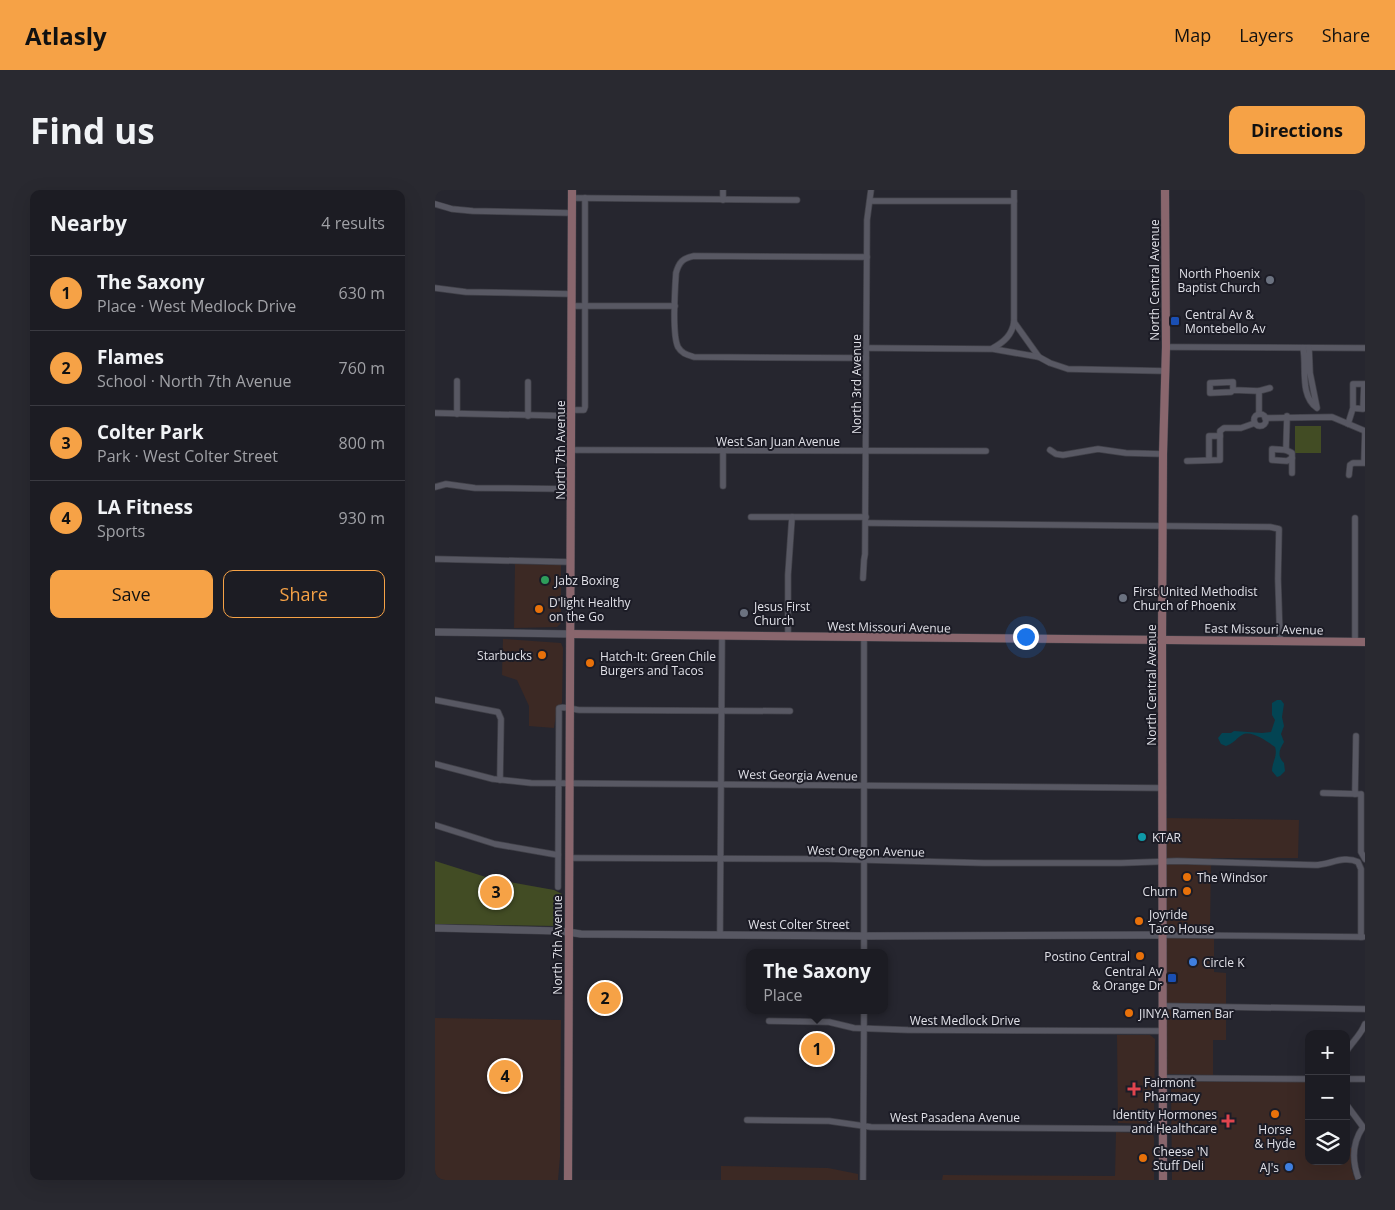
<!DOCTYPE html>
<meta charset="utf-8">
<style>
body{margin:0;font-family:"Open Sans",sans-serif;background:#292930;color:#f1f3f6}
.controls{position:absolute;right:15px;bottom:15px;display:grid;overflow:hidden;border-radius:10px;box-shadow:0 5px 20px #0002}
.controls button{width:45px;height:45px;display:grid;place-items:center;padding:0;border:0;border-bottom:1px solid #3a3a41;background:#1c1c23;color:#f1f3f6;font:25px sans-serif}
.you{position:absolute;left:590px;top:446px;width:18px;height:18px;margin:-12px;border:4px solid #fff;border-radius:50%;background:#1a73e8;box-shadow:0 0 0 8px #1a73e833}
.badge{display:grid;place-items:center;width:32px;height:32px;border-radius:50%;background:#f6a246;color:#111;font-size:16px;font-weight:700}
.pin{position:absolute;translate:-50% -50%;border:2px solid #fff;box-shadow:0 1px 5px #0006}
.popup{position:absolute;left:311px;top:759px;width:142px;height:65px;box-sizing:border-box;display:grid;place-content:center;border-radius:10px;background:#1c1c23;filter:drop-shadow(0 1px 4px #0005);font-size:16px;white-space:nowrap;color:#a0a1a6}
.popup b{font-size:19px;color:#f1f3f6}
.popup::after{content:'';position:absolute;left:50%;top:100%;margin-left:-10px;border:10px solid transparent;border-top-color:#1c1c23}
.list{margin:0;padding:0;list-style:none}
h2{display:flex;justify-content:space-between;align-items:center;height:65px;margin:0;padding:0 20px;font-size:21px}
h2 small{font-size:16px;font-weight:400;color:#a0a1a6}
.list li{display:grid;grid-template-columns:32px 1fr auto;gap:15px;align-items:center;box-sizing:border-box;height:75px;padding:0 20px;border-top:1px solid #3a3a41}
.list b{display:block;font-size:19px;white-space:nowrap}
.list p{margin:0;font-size:16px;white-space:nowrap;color:#a0a1a6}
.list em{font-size:16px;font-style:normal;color:#a0a1a6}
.actions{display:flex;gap:10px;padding:15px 20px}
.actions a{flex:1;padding:11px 0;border:1px solid #f6a246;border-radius:10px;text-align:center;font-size:18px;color:#f6a246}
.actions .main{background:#f6a246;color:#111}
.icon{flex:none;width:28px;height:28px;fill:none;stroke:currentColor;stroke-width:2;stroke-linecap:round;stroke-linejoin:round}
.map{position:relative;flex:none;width:930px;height:990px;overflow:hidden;border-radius:10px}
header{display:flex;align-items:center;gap:30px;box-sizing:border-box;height:70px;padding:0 25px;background:#f6a246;color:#111}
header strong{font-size:24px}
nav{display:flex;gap:28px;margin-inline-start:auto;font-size:18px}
.intro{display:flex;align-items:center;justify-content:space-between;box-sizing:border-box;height:120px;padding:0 30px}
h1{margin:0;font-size:35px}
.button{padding:12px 22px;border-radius:10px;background:#f6a246;color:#111;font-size:18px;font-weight:700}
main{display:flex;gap:30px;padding:0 30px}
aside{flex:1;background:#1c1c23;border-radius:10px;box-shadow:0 5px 20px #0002}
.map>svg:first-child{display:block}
.commercial{fill:#3c2924}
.green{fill:#424c24}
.water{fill:#034453}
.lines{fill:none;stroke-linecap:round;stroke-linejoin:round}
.minor-casing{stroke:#414149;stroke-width:7}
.tertiary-casing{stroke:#414149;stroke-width:8}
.secondary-casing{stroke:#414149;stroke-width:9}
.minor{stroke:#585863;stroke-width:5.5}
.tertiary{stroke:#585863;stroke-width:7}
.secondary{stroke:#89666d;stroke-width:8}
.worship-dot{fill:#6b7280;stroke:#1c1c26;stroke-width:2}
.transit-dot{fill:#1a4fb4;stroke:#1c1c26;stroke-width:2}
.leisure-dot{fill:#2e9e5b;stroke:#1c1c26;stroke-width:2}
.food-dot{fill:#e8710a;stroke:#1c1c26;stroke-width:2}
.culture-dot{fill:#0f9aa8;stroke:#1c1c26;stroke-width:2}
.shop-dot{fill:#3f7fe0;stroke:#1c1c26;stroke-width:2}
.health-dot{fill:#e0444e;stroke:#1c1c26;stroke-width:2}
.labels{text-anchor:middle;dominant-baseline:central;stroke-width:4;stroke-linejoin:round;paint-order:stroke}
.poi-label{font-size:12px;fill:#e1e1e8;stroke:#1c1c26;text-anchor:start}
.street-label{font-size:12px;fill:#e1e1e8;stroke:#1c1c26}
</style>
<header>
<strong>Atlasly</strong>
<nav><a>Map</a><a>Layers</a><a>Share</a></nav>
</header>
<div class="intro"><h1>Find us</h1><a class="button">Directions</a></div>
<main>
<aside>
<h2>Nearby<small>4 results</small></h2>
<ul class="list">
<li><span class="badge">1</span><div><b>The Saxony</b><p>Place · West Medlock Drive</p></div><em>630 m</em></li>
<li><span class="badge">2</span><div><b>Flames</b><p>School · North 7th Avenue</p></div><em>760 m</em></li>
<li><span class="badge">3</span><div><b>Colter Park</b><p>Park · West Colter Street</p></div><em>800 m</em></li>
<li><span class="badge">4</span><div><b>LA Fitness</b><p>Sports</p></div><em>930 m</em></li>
</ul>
<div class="actions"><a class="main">Save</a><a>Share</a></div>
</aside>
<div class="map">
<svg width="930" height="990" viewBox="0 0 930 990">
<rect width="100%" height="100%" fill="#26262f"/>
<g class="commercial">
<path d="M80 374 126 375V433L122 437 79 438Z"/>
<path d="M68 449 126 453 128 458 127 513 122 518 119 538 94 536V516L82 490 67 485Z"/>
<path d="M728 628 864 630 863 668H776L775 741 779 742V782L791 783V850H778V885L727 884Z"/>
<path d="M0 828 126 830 125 967 123 990H0Z"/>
<path d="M682 845H715L720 849 719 930 716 934 683 933Z"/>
<path d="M741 891 874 892V971H911V958H916V977L920 990H737L736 895Z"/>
<path d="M681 942 718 944 719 948V990H507L508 985 680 986Z"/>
<path d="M286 976 393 978 423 984V990H286Z"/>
</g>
<g class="green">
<rect x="860" y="236" width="26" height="27"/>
<path d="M0 671 57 689 119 700 127 704 126 734 121 736 0 734Z"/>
</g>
<path class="water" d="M842 510H846L849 514 847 527 849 536 846 544 849 552C844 560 842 566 849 573L850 581 845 586 842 587 837 581C837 572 843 566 840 557 833 552 816 539 807 545 801 548 801 552 791 556L786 554 783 548 787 543H796L799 541 827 543 836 542 840 530 837 525V513Z"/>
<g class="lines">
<defs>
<g id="minor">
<path d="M579 0V132L604 167"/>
<path d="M137 8 362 10"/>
<path d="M288 10V0"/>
<path d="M435 11H579"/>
<path d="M0 14 17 19 38 21 137 23"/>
<path d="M0 98 31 102 137 104"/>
<path d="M137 116H240"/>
<path d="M731 157 930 158"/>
<path d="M431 158 558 159 604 167 615 173 633 179 731 181"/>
<path d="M558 158C569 152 577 145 579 132"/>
<path d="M868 158C872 177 864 205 882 218L875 183 874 158"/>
<path d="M431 168 259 167C253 165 247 164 243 157 237 145 240 98 241 83 244 72 248 68 259 66L432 67"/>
<path d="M798 200V192L775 193V203L796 202 798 200 824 201"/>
<path d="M136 220H149L150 217V8"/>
<path d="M0 223 136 226"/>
<path d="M22 224V191"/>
<path d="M824 224V201L835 198"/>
<circle cx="825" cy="230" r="6"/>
<path d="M93 226V192"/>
<path d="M852 226 851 260 837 259V270L852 271 857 268"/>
<path d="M830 228 897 227 930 241"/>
<path d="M913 234 918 218V194H929L928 219 918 218"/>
<path d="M136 260 551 261"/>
<path d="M288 260V296"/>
<path d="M615 260 621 264 628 265 663 259 691 263 728 264"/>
<path d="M851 260 857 263V283"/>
<path d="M774 270V246H785"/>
<path d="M752 271 785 270V241L789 238H806L820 233"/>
<path d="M914 285 915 275 918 273H929L930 241"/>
<path d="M0 297 11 294 40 298 136 299"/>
<path d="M316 327H431"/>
<path d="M920 328V452"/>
<path d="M431 333 835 337 844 339 843 389 845 451"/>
<path d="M0 369 136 372"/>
<path d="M428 388 429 370 430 364 432 30 436 0"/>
<path d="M353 447V385L357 327"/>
<path d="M0 510 63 522 66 529 65 590"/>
<path d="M0 574 58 589 96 593 728 598"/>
<path d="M888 603 923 604"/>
<path d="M920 604 921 546"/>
<path d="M926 604V662L930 669"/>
<path d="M0 635 60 654 123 665"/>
<path d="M134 668 392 669 549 673H686L742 671 880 675C894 675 909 665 923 672L926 679V747"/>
<path d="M123 697 124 518C130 516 139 520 146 520L355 521"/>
<path d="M285 745 287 447"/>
<path d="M727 745 928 747"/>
<path d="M429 763V448"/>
<path d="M727 816 930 819"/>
<path d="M334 831 394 832 419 838 473 840 727 841"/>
<path d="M911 862C917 852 926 845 930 834"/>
<path d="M727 888 874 889"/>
<path d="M911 889H930"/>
<path d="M911 914 928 937C917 953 917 972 924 990"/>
<path d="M312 930 394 931 436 937 727 939"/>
<path d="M428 990 429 820"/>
</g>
<g id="tertiary">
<path d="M0 442 136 444"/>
<path d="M0 738 125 741 146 744 429 746 727 745"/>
</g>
<g id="secondary">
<path d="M136 444 930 452"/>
<path d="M133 990 137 0"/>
<path d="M728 990 727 450 728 264 731 157 730 0"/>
</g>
</defs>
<use href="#minor" class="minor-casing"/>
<use href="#tertiary" class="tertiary-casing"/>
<use href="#secondary" class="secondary-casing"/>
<use href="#minor" class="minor"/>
<use href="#tertiary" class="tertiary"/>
<use href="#secondary" class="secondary"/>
</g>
<g class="worship-dot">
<circle cx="835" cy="90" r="5"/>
<circle cx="688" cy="408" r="5"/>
<circle cx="309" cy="423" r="5"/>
</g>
<g class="transit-dot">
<rect x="735" y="126" width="10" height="10" rx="2.5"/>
<rect x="732" y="783" width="10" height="10" rx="2.5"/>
</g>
<circle class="leisure-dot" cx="110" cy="390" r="5"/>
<g class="food-dot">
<circle cx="104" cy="419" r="5"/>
<circle cx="107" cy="465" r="5"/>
<circle cx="155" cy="473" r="5"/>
<circle cx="752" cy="687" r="5"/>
<circle cx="752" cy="701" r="5"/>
<circle cx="704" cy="731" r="5"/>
<circle cx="705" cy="766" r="5"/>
<circle cx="694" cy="823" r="5"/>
<circle cx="840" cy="924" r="5"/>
<circle cx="708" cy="968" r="5"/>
</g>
<circle class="culture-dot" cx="707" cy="647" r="5"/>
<g class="shop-dot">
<circle cx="758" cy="772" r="5"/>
<circle cx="854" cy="977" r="5"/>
</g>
<g class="health-dot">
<path d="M696.5 891.5h5v5h5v5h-5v5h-5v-5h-5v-5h5z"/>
<path d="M790.5 923.5h5v5h5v5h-5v5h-5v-5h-5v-5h5z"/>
</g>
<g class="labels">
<g class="poi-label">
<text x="825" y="83" text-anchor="end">North Phoenix<tspan x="825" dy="14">Baptist Church</tspan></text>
<text x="750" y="124">Central Av &amp;<tspan x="750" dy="14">Montebello Av</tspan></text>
<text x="120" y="390">Jabz Boxing</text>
<text x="698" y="401">First United Methodist<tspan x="698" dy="14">Church of Phoenix</tspan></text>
<text x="114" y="412">D'light Healthy<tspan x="114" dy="14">on the Go</tspan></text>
<text x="319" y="416">Jesus First<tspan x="319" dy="14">Church</tspan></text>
<text x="97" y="465" text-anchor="end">Starbucks</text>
<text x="165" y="466">Hatch-It: Green Chile<tspan x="165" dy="14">Burgers and Tacos</tspan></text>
<text x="717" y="647">KTAR</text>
<text x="762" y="687">The Windsor</text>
<text x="742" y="701" text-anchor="end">Churn</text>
<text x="714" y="724">Joyride<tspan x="714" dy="14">Taco House</tspan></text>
<text x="695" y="766" text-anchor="end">Postino Central</text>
<text x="768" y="772">Circle K</text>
<text x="727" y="781" text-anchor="end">Central Av<tspan x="727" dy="14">&amp; Orange Dr</tspan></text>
<text x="704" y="823">JINYA Ramen Bar</text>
<text x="709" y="892">Fairmont<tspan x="709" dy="14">Pharmacy</tspan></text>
<text x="782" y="924" text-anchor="end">Identity Hormones<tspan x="782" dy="14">and Healthcare</tspan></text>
<text x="840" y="939" text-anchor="middle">Horse<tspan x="840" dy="14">&amp; Hyde</tspan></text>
<text x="718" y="961">Cheese 'N<tspan x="718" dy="14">Stuff Deli</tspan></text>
<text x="844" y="977" text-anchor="end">AJ's</text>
</g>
<g class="street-label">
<text transform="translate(719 90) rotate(-90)">North Central Avenue</text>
<text transform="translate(421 194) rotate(-90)">North 3rd Avenue</text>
<text x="343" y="251">West San Juan Avenue</text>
<text transform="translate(125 260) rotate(-90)">North 7th Avenue</text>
<text transform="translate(454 437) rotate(1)">West Missouri Avenue</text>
<text transform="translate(829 439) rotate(1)">East Missouri Avenue</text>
<text transform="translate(716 495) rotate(-90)">North Central Avenue</text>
<text transform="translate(363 585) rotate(1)">West Georgia Avenue</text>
<text transform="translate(431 661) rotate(1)">West Oregon Avenue</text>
<text x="364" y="734">West Colter Street</text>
<text transform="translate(122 755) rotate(-90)">North 7th Avenue</text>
<text x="530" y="830">West Medlock Drive</text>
<text x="520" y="927">West Pasadena Avenue</text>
</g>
</g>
</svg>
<div class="controls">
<button>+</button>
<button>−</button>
<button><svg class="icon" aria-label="layers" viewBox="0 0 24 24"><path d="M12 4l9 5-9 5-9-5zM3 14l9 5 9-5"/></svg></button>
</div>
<div class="you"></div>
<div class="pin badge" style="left:382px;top:859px">1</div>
<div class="popup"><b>The Saxony</b>Place</div>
<div class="pin badge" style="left:170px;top:808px">2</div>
<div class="pin badge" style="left:61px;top:702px">3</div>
<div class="pin badge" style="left:70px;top:886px">4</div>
</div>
</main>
